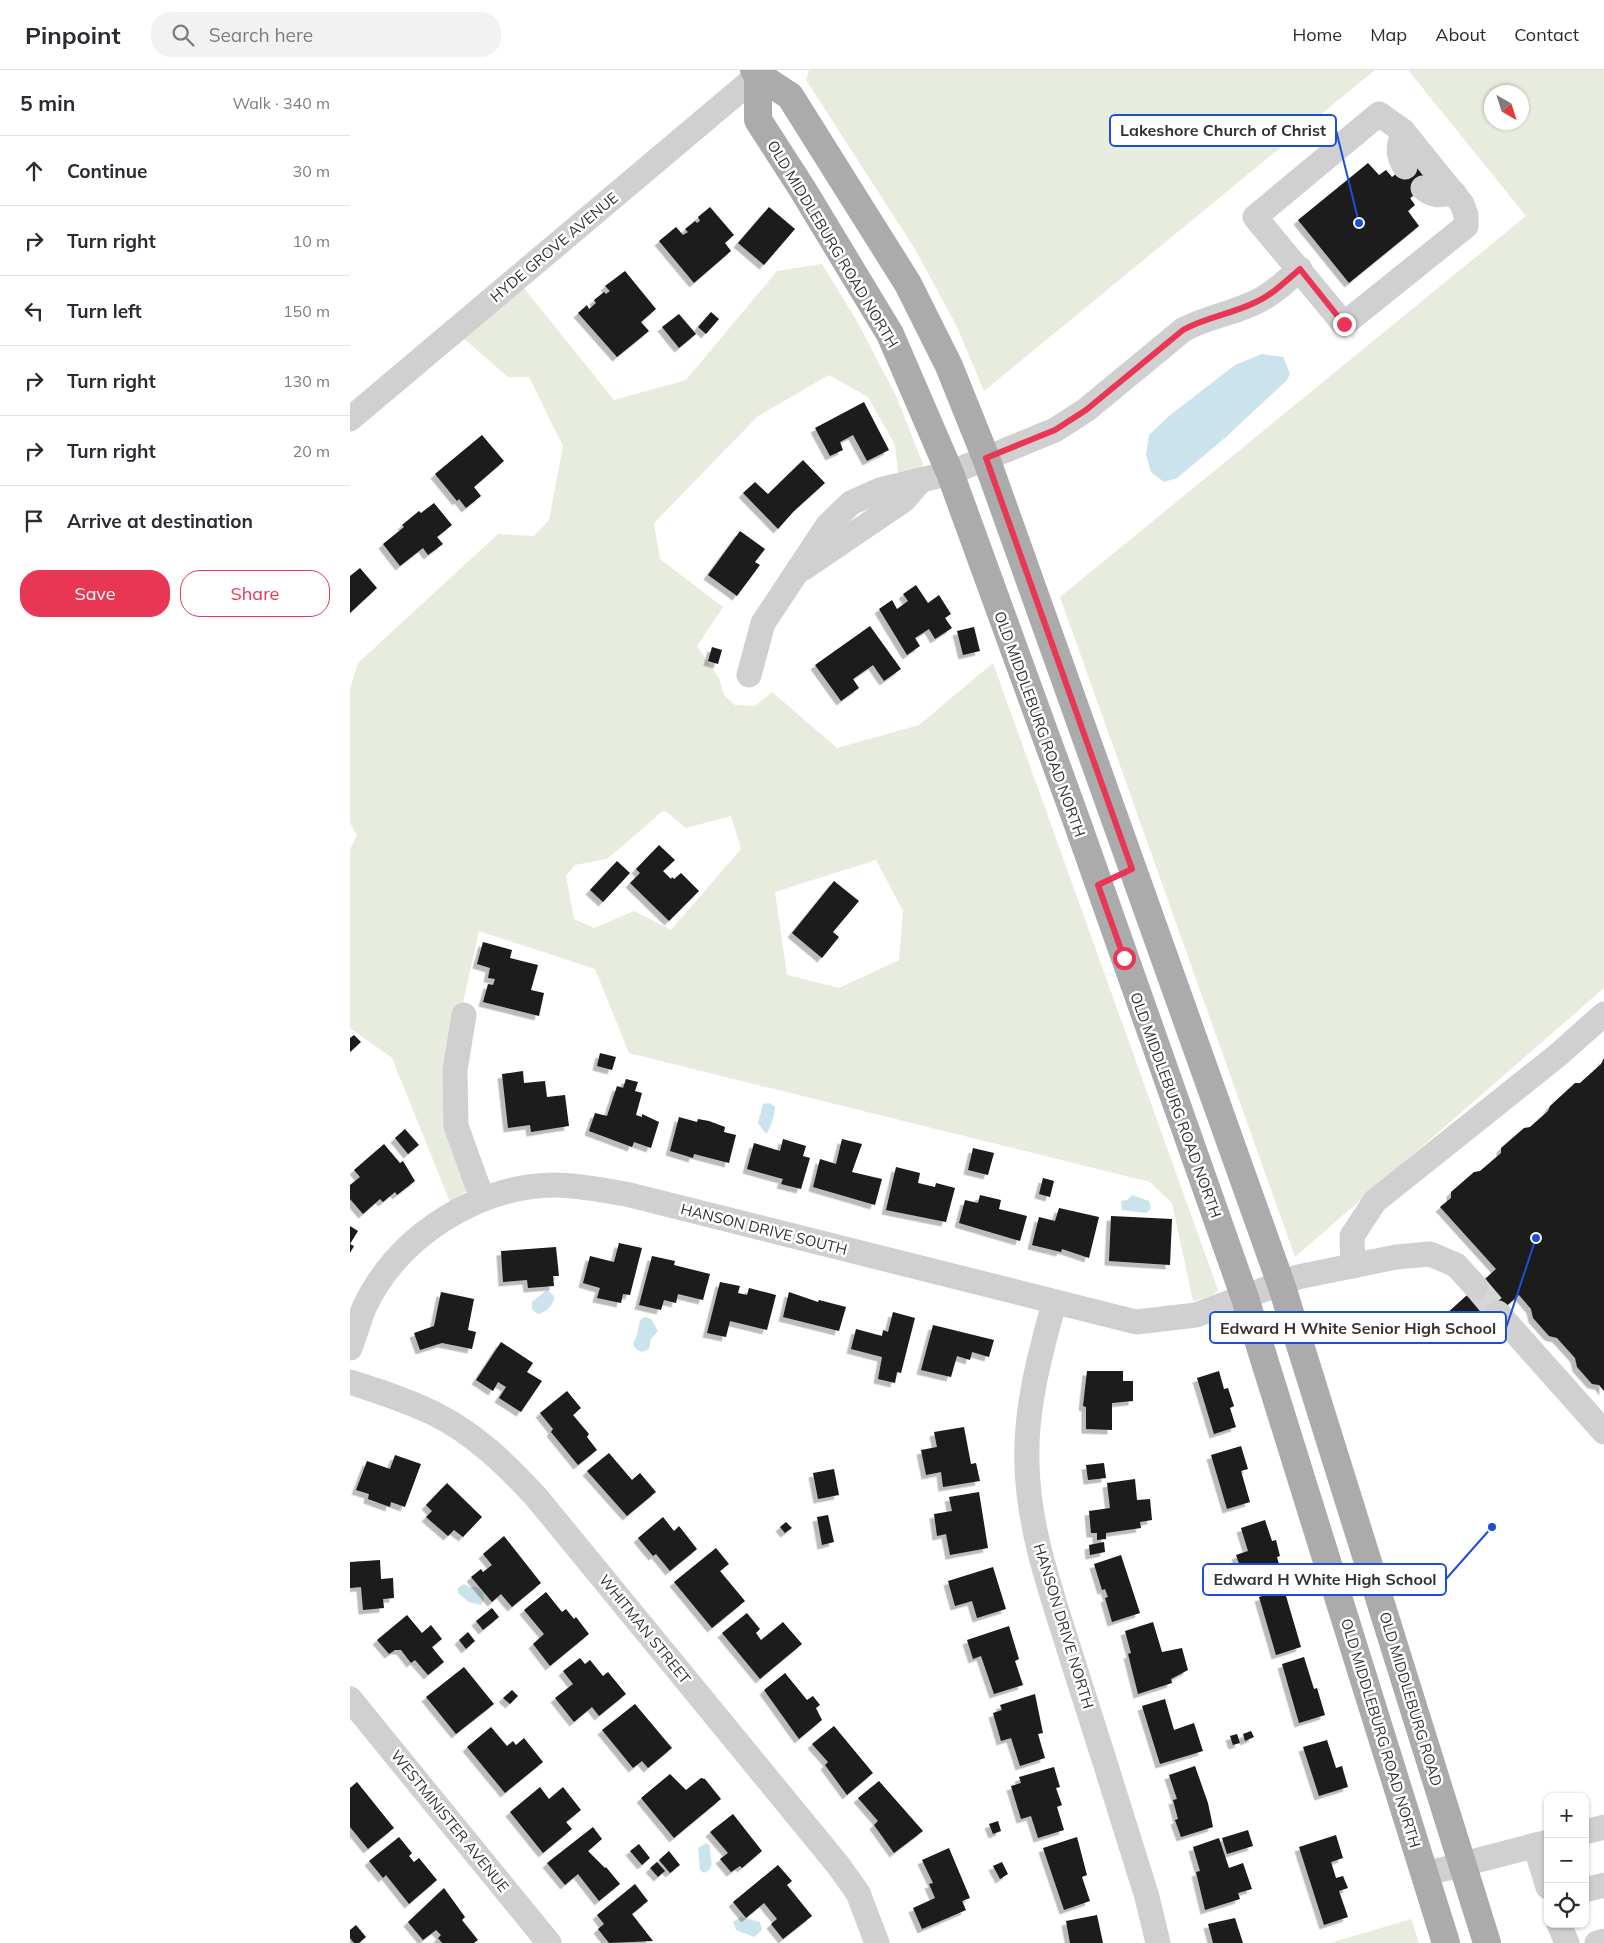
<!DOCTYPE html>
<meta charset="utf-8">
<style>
body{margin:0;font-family:Mulish,sans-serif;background:#f2f2f3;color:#2b2b33}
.controls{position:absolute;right:15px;bottom:15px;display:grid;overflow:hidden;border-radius:10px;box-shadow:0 1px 4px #0004}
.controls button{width:45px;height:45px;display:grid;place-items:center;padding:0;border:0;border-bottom:1px solid #e1e1e2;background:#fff;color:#2b2b33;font:25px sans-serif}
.compass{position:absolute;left:1134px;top:15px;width:45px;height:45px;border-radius:50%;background:#fff;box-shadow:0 1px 4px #0004;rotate:141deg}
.stop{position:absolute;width:15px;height:15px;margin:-11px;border:4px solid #e83654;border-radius:50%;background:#fff}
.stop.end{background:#e83654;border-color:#fff;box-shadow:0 1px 5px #0008}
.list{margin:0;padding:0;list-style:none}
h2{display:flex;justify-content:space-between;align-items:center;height:65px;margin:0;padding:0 20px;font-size:21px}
h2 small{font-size:16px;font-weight:400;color:#7c7c81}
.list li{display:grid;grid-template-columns:32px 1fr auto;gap:15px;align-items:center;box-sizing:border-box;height:70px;padding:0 20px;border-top:1px solid #e1e1e2}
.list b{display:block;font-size:19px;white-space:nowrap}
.list em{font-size:16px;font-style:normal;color:#7c7c81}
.actions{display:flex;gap:10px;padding:15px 20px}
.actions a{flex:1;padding:11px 0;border:1px solid #e83654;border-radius:20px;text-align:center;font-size:18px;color:#e83654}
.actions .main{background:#e83654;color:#fff}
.icon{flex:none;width:28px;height:28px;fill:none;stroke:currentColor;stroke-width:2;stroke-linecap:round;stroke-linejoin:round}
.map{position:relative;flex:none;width:1254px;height:1873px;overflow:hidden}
header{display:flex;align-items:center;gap:30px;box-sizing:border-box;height:70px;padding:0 25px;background:#fff;border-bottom:1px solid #e1e1e2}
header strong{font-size:24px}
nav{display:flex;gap:28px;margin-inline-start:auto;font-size:18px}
.search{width:350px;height:45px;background:#f2f2f3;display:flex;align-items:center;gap:12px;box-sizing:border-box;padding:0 18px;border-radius:20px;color:#7c7c81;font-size:19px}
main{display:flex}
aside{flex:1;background:#fff}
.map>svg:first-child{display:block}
.green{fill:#e7ecde;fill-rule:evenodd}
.water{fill:#cbe3ec}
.building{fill:#1a1a1a;filter:url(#shadow)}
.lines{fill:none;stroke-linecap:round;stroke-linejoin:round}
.minor-tunnel{stroke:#d6d6d6;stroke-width:25;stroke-dasharray:25 12;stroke-linecap:butt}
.minor{stroke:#d0d0d0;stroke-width:25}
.major{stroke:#ababab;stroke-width:28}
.route{stroke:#e83654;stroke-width:6}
.labels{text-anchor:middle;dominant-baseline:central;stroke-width:5;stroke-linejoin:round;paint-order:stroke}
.street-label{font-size:15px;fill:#333;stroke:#fff}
.leader{fill:none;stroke:#1d4ed8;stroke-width:2}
.callout-dot{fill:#1d4ed8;stroke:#fff;stroke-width:2}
.callout{fill:#fff;stroke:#1d4ed8;stroke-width:2}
.callout-label{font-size:16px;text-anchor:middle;font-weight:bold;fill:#333}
</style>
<header>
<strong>Pinpoint</strong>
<div class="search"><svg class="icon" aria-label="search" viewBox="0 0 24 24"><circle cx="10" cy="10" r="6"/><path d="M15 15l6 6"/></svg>Search here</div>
<nav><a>Home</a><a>Map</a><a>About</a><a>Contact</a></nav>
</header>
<main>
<aside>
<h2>5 min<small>Walk · 340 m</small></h2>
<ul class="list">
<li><svg class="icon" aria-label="ahead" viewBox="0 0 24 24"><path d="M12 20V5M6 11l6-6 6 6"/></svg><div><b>Continue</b></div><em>30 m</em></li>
<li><svg class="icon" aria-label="right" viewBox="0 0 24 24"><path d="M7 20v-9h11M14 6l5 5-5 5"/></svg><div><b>Turn right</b></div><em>10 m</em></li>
<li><svg class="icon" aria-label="left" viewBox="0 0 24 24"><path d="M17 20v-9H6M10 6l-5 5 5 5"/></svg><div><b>Turn left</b></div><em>150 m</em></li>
<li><svg class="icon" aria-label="right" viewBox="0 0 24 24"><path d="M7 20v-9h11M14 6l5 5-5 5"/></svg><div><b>Turn right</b></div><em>130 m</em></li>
<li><svg class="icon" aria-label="right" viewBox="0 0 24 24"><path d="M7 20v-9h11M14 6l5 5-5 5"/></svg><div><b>Turn right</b></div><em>20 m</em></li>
<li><svg class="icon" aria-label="arrive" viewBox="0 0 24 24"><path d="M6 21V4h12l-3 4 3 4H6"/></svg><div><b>Arrive at destination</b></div></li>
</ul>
<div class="actions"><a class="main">Save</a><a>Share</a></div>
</aside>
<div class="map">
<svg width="1254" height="1873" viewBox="0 0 1254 1873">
<defs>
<filter id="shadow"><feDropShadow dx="-4.5" dy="4.5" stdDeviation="0" flood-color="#0004"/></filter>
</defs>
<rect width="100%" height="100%" fill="#fff"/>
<g class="green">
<path d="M459 0H1025L634 321 606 255 565 179 456 10Z"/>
<path d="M1058 0H1254V918L945 1187 710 527 1176 146ZM1142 22H1172V52H1142Z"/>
<path d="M472 194 507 251 547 328 573 394 568 402 549 409 545 375 518 327 479 305 408 346 304 453 310 489 373 537 347 576 369 608 374 625 385 635 405 636 422 622 487 678 569 655 643 593 868 1220 862 1226 843 1231 822 1133 800 1112 279 983 245 899 129 861 97 1004 118 1120 100 1132 42 988 0 958V779L7 765 0 753V619L8 593 148 464 184 466 199 450 213 376 179 307H158L112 267 173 217 264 330 336 310 427 201ZM314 740 336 758 381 746 391 779 321 860 284 841 244 858 224 849 216 806 225 795 257 789ZM526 790 553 841 549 890 489 918 437 905 425 822Z"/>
<path d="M1061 1849 1069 1873H980Z"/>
</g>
<g class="water">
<path d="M912 284 933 287 940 304 937 310 876 367 827 408 814 412 801 402 796 385 799 365 819 346 885 295Z"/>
<path d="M420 1033 425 1037C424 1048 421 1057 416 1064L408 1053 413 1034Z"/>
<path d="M782 1125 799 1131 801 1139 796 1143 772 1140 771 1131 777 1130Z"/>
<path d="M197 1220 204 1226C205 1234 195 1244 187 1244L182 1239V1232Z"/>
<path d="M295 1247 301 1249 308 1261 301 1269 299 1279 292 1282 286 1279 283 1274 287 1265 290 1250Z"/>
<path d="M113 1514 120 1517H127L133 1523 134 1530 131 1535 119 1532 108 1523V1518Z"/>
<path d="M356 1773 360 1775C358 1787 368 1797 354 1803L350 1800 348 1778Z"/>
<path d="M391 1847 410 1852 412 1860 404 1867 386 1860 383 1852Z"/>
</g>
<g class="building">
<path d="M1064 90 1081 111 1060 128 1065 135 1058 141 1069 156 999 213 948 150 1018 93 1029 105 1036 100 1042 107Z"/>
<path d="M360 137 384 165 375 173 381 181 344 213 309 171 326 157 333 165 338 162 335 159 345 151 347 153 350 151 348 147Z"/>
<path d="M419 137 445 159 414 195 388 173Z"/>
<path d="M275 201 306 239 291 252 299 261 267 287 228 243 237 235 239 239 246 233 244 230 254 222 256 224 260 221 255 216Z"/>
<path d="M361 242 369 249 356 264 348 257Z"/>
<path d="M329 244 346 264 329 278 312 257Z"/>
<path d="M514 332 539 380 517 391 503 365 490 372 493 380 480 386 465 358Z"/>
<path d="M132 365 154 391 124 417 131 426 116 438 109 429 107 431 85 404Z"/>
<path d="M453 390 475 413 444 441 428 459 393 423 405 412 418 424Z"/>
<path d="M84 433 102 455 87 467 93 474 78 485 73 478 50 496 33 474 54 457 52 455 69 441 71 443Z"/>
<path d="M390 461 415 479 405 492 410 495 387 526 358 505Z"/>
<path d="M10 498 27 518 0 543V506Z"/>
<path d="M566 515 578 533 589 525 601 544 595 548 602 558 585 569 579 559 565 568 570 576 557 585 529 539 542 530 547 539 558 531 553 524Z"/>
<path d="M520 556 551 599 534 611 523 595 503 609 509 618 491 631 465 595Z"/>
<path d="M624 557 630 581 613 585 607 561Z"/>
<path d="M362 577 372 580 368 594 358 591Z"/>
<path d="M309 775 325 790 313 801 321 809 322 807 324 809 331 803 349 821 319 851 280 813 290 803 286 799Z"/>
<path d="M267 791 280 803 253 832 240 820Z"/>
<path d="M484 811 509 831 483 862 489 867 472 888 442 863Z"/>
<path d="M133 872 162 880 160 888 188 895 181 920 194 923 189 946 133 932 138 914 143 915 145 909 138 908 140 898 127 894Z"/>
<path d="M4 965 11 972 0 982V968Z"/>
<path d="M250 983 266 987 262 1000 247 996Z"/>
<path d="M1254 988V1321L1249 1315 1242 1314 1227 1297 1225 1288 1207 1268 1199 1266 1183 1248 1181 1239 1169 1225 1118 1270 1095 1245 1146 1199 1090 1137 1101 1128V1122L1124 1102 1130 1101 1151 1083V1078L1174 1058 1180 1057 1198 1041 1200 1036 1225 1013H1230L1251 994Z"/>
<path d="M173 1001 174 1013 195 1011 197 1027 215 1025 219 1056 181 1062 180 1055 158 1058 152 1004Z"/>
<path d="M276 1009 288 1012 285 1021 292 1023 286 1045 292 1047V1044L309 1052 301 1078 284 1072 282 1077 239 1061 245 1043 257 1046 267 1016 273 1018Z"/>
<path d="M329 1047 347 1052 348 1049 359 1051 375 1057 374 1062 386 1065 379 1093 344 1084 343 1088 320 1081Z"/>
<path d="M55 1059 69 1075 58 1084 45 1068Z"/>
<path d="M433 1069 456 1076 453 1086 460 1088 451 1119 431 1114 433 1109 397 1099 404 1073 430 1081Z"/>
<path d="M492 1069 512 1074 502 1102 532 1109 525 1135 463 1117 470 1089 486 1094Z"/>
<path d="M34 1074 50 1093 53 1091 65 1111 47 1125 45 1122 33 1132 30 1129 13 1144 0 1129V1115L10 1107 4 1100Z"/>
<path d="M623 1078 644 1083 638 1105 618 1100Z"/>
<path d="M546 1097 570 1103 568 1113 585 1117 586 1113 605 1118 596 1152 536 1140Z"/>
<path d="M693 1108 704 1111 700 1127 689 1124Z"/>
<path d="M630 1125 651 1130 649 1139 677 1146 670 1171 609 1153 615 1130 628 1133Z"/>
<path d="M709 1138 749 1147 739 1188 712 1179 711 1182 682 1175 689 1147 705 1151Z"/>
<path d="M761 1146 822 1149 820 1195 759 1191Z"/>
<path d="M0 1156 8 1161 0 1174 4 1176 0 1183Z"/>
<path d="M269 1173 292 1178 280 1225 273 1224 271 1233 247 1228 250 1218 233 1213 240 1186 264 1192Z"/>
<path d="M206 1177 209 1206H203L204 1216 178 1218 177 1210 153 1212 151 1181Z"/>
<path d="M302 1186 325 1191 324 1195 360 1204 353 1230 328 1224 326 1233 314 1230 311 1240 289 1235Z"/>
<path d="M370 1212 390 1216 388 1223 397 1225 399 1218 426 1225 417 1260 380 1251 376 1267 357 1263Z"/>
<path d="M91 1222 124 1229 118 1260 126 1262 122 1279 92 1273 70 1280 64 1263 84 1256Z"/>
<path d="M439 1222 468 1232 469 1230 496 1237 489 1261 433 1247Z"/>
<path d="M543 1242 565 1248 551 1303 547 1302 545 1313 528 1309 532 1287 501 1279 506 1259 532 1266 533 1260 538 1262Z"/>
<path d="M583 1255 644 1270 639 1287 622 1282 620 1290 607 1286 601 1307 571 1300Z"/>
<path d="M151 1272 183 1293 177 1302 192 1311 171 1342 149 1328 156 1317 148 1312 143 1321 126 1310Z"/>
<path d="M737 1301H773V1311H783V1331L762 1333V1360L736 1359V1337L733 1336Z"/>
<path d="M869 1301 874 1319 878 1318 884 1336 880 1338 886 1357 864 1364 847 1308Z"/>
<path d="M217 1321 231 1338 223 1345 239 1364 237 1367 247 1380 228 1395 201 1362 203 1359 190 1343Z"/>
<path d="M614 1357 621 1394 626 1393 630 1411 593 1417 591 1402 576 1405 571 1380 587 1377 584 1362Z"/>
<path d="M891 1376 898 1399 891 1401 900 1432 877 1439 861 1385Z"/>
<path d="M259 1383 282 1410 290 1403 306 1422 277 1446 237 1401Z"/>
<path d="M45 1385 71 1394 55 1437 41 1432 40 1437 18 1429 19 1424 6 1420 17 1391 40 1399Z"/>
<path d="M754 1393 756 1408 738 1410 736 1395Z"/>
<path d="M484 1399 489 1425 468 1429 463 1403Z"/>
<path d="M785 1409 787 1430 800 1429 802 1450 790 1452 791 1458 756 1463V1469L747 1470V1463H741L739 1441 760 1438 757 1413Z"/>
<path d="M97 1413 132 1447 113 1467 104 1460 98 1466 76 1447 82 1441 76 1435Z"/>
<path d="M629 1422 638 1478 600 1485 596 1464 587 1466 584 1444 602 1441 599 1427Z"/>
<path d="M478 1445 484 1472 472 1475 467 1447Z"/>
<path d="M313 1447 324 1461 329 1456 347 1479 320 1501 306 1484 303 1486 288 1468Z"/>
<path d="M915 1450 922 1471 926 1470 930 1486 927 1487 932 1505 904 1513 902 1506 905 1505 902 1496 891 1499 886 1485 898 1481 891 1458Z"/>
<path d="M436 1452 442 1458 435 1463 430 1457Z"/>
<path d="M154 1466 191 1513 162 1537 151 1524 142 1532 121 1507 131 1499 133 1502 142 1495 133 1484Z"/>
<path d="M754 1472 755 1482 740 1485 739 1475Z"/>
<path d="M366 1478 379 1494 370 1501 395 1531 362 1558 324 1512Z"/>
<path d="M771 1485 790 1543 762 1552 755 1528 758 1527 755 1519 752 1520 744 1494Z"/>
<path d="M30 1490 31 1509 43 1508 44 1528 33 1529 34 1538 13 1540 11 1517 0 1518V1492Z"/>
<path d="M643 1497 656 1539 627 1548 622 1531 605 1536 598 1511Z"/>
<path d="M934 1519 951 1577 926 1585 909 1527Z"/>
<path d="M196 1522 212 1542 216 1539 224 1549 226 1547 239 1564 200 1596 183 1574 194 1564 174 1540Z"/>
<path d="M142 1538 149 1547 133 1560 126 1551Z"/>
<path d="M397 1543 410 1559 406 1563 411 1570 433 1552 452 1574 410 1609 372 1563Z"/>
<path d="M57 1545 72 1563 81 1555 92 1569 82 1577 94 1592 78 1605 65 1590 61 1593 51 1580H45L39 1584 27 1570Z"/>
<path d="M803 1552 812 1582 832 1578 838 1600 821 1609 822 1613 788 1624 778 1584 781 1583 775 1561Z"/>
<path d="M659 1556 669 1589 665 1591 673 1615 644 1624 631 1586 623 1589 617 1570Z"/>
<path d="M118 1562 125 1571 116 1579 109 1570Z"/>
<path d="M954 1587 964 1619 967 1618 975 1645 949 1653 932 1594Z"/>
<path d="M230 1588 235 1594 240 1590 253 1606 258 1602 276 1624 249 1646 242 1637 224 1652 205 1628 223 1614 213 1601Z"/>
<path d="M114 1597 144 1634 106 1664 76 1627Z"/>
<path d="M435 1603 457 1630 463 1626 470 1635 466 1638 472 1650 449 1669 414 1620Z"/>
<path d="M162 1620 168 1626 160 1634 153 1628Z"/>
<path d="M685 1624 693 1663 688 1664 695 1688 670 1696 661 1668 651 1671 643 1643 652 1640 650 1635Z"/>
<path d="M815 1629 824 1660 844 1653 853 1681 810 1694 792 1636Z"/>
<path d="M285 1634 322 1678 298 1698 292 1691 283 1698 252 1660Z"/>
<path d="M484 1656 523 1703 497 1725 475 1695 478 1692 462 1674Z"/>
<path d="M141 1657 157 1676 163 1671 166 1675 174 1668 193 1692 155 1723 117 1677Z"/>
<path d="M901 1661 904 1667 895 1671 893 1664Z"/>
<path d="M887 1664 890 1673 883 1675 880 1666Z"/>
<path d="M977 1670 986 1698 992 1696 998 1717 969 1726 953 1677Z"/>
<path d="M845 1696 858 1733 863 1757 831 1767 825 1750 828 1749 823 1730 827 1729 819 1705Z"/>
<path d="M704 1697 710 1717 706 1718 712 1735 707 1737 714 1760 688 1768 681 1746 671 1749 661 1716 671 1713 669 1707Z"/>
<path d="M320 1704 336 1720 351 1708 355 1709 371 1729 324 1768 291 1728Z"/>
<path d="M529 1711 573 1761 544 1783 524 1755 528 1751 508 1728Z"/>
<path d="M7 1712 44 1758 18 1779 0 1757V1718Z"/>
<path d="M190 1717 199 1729 213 1717 231 1740 216 1752 222 1759 193 1783 160 1742Z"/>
<path d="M383 1744 412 1781 392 1798 390 1796 381 1802 370 1789 378 1783 360 1762Z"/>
<path d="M648 1751 651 1761 643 1764 639 1754Z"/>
<path d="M243 1757 252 1769 238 1781 255 1798 256 1797 270 1814 249 1831 228 1804 215 1815 197 1793Z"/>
<path d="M898 1760 903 1776 877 1784 872 1768Z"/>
<path d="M986 1765 993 1788 981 1792 986 1808 993 1806 998 1818 989 1821 998 1847 974 1855 949 1777Z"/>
<path d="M49 1767 62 1783 59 1786 64 1792 69 1788 87 1810 59 1834 36 1805 33 1808 19 1791Z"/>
<path d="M727 1767 737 1805 732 1807 740 1831 714 1840 693 1778Z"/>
<path d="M869 1768 879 1798 893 1793 902 1819 888 1823 890 1829 855 1840 846 1802 850 1801 843 1777Z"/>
<path d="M289 1774 300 1788 292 1795 280 1781Z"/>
<path d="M599 1778 620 1828 612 1831 616 1840 572 1859 563 1838 585 1828 579 1814 583 1813 572 1790Z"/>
<path d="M319 1781 330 1795 320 1803 309 1790Z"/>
<path d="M307 1792 315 1801 308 1807 300 1798Z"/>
<path d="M652 1792 658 1804 650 1809 643 1796Z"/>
<path d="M428 1795 442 1811 437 1815 462 1846 433 1869 421 1854 427 1849 414 1833 396 1848 383 1832Z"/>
<path d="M285 1814 298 1831 282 1844 303 1871 259 1873 248 1859 254 1854 247 1845Z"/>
<path d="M94 1818 115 1847 112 1850 128 1870 124 1873H92L88 1868 91 1865 86 1860 73 1870 58 1852Z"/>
<path d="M747 1845 753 1873H720L716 1851Z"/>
<path d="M885 1848 893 1873H863L858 1854Z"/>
<path d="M6 1855 16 1867 9 1873H4L0 1868V1860Z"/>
</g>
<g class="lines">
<path class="minor-tunnel" d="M1126 1217 1148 1243"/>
<g class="minor">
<path d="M1029 44 1053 61 1112 134 1116 145V156L994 254 905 147Z"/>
<path d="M1053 61C1049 75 1046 84 1055 97"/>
<path d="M1073 118C1083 127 1091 125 1104 123"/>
<path d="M0 349 414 0"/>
<path d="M454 498 554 430 571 410"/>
<path d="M399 605 413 553 478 455 501 433 530 420 600 403 705 360 736 340 833 260C856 247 882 244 906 232 922 225 936 211 950 199"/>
<path d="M114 945 105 1000 106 1056 132 1128"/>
<path d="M1003 1196 1002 1166 1025 1131 1208 985 1254 944"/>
<path d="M704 1233C690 1285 675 1338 677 1393 678 1461 703 1527 723 1592 748 1670 773 1749 797 1827L808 1873"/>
<path d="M1148 1243 1254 1362"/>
<path d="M0 1278C5 1265 9 1251 14 1238 47 1167 126 1116 204 1115 228 1115 252 1120 276 1124L786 1252 846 1245 948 1207 1046 1187 1080 1184 1106 1195 1126 1217"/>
<path d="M0 1312C28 1321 56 1330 83 1343 124 1363 157 1395 187 1428L488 1795 508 1823 527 1873"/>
<path d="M0 1629 199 1873"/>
<path d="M1235 1762 1254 1757"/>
<path d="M1185 1775 1198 1817"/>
<path d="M1075 1804 1198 1772"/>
<path d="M1235 1820 1254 1815"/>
<path d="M1209 1854 1217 1873"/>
<path d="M1247 1873 1254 1871"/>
</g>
<g class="major">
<path d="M404 0 408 5 440 26 558 214 599 296 636 388 931 1214 1137 1873"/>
<path d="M408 5V50L453 120 540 264 600 403 727 752 895 1228 1096 1873"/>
</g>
</g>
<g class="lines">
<path class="route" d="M774 888 748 815 782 799 636 388 705 360 736 340 833 260C856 247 882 244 906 232 922 225 936 211 950 199L994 254"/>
</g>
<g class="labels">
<g class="street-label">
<text transform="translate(483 174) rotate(59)">OLD MIDDLEBURG ROAD NORTH</text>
<text transform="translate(204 177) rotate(-40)">HYDE GROVE AVENUE</text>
<text transform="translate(690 654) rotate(70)">OLD MIDDLEBURG ROAD NORTH</text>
<text transform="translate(826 1035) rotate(70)">OLD MIDDLEBURG ROAD NORTH</text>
<text transform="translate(414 1159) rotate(14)">HANSON DRIVE SOUTH</text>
<text transform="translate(714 1556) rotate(73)">HANSON DRIVE NORTH</text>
<text transform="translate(295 1559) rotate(51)">WHITMAN STREET</text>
<text transform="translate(1061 1629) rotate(73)">OLD MIDDLEBURG ROAD</text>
<text transform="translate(1031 1663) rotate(73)">OLD MIDDLEBURG ROAD NORTH</text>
<text transform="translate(100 1751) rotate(51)">WESTMINISTER AVENUE</text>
</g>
</g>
<path class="leader" d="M1009 153L986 60M1186 1168L1156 1258M1142 1457L1096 1509"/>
<g class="callout-dot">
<circle cx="1009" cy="153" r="5"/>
<circle cx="1186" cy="1168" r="5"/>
<circle cx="1142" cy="1457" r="5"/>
</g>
<g class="callout">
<rect x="760" y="45" width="226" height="31" rx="5"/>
<rect x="860" y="1242" width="296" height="31" rx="5"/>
<rect x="853" y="1494" width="243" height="31" rx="5"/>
</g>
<g class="callout-label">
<text x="873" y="66">Lakeshore Church of Christ</text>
<text x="1008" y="1264">Edward H White Senior High School</text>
<text x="975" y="1515">Edward H White High School</text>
</g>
</svg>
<div class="controls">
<button>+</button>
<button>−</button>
<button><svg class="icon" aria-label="locate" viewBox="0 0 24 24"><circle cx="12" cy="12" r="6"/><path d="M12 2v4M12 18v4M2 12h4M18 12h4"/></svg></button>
</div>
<svg class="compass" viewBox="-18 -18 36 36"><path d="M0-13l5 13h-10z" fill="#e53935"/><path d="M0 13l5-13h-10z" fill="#7c7c81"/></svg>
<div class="stop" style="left:774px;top:888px"></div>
<div class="stop end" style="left:994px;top:254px"></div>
</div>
</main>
